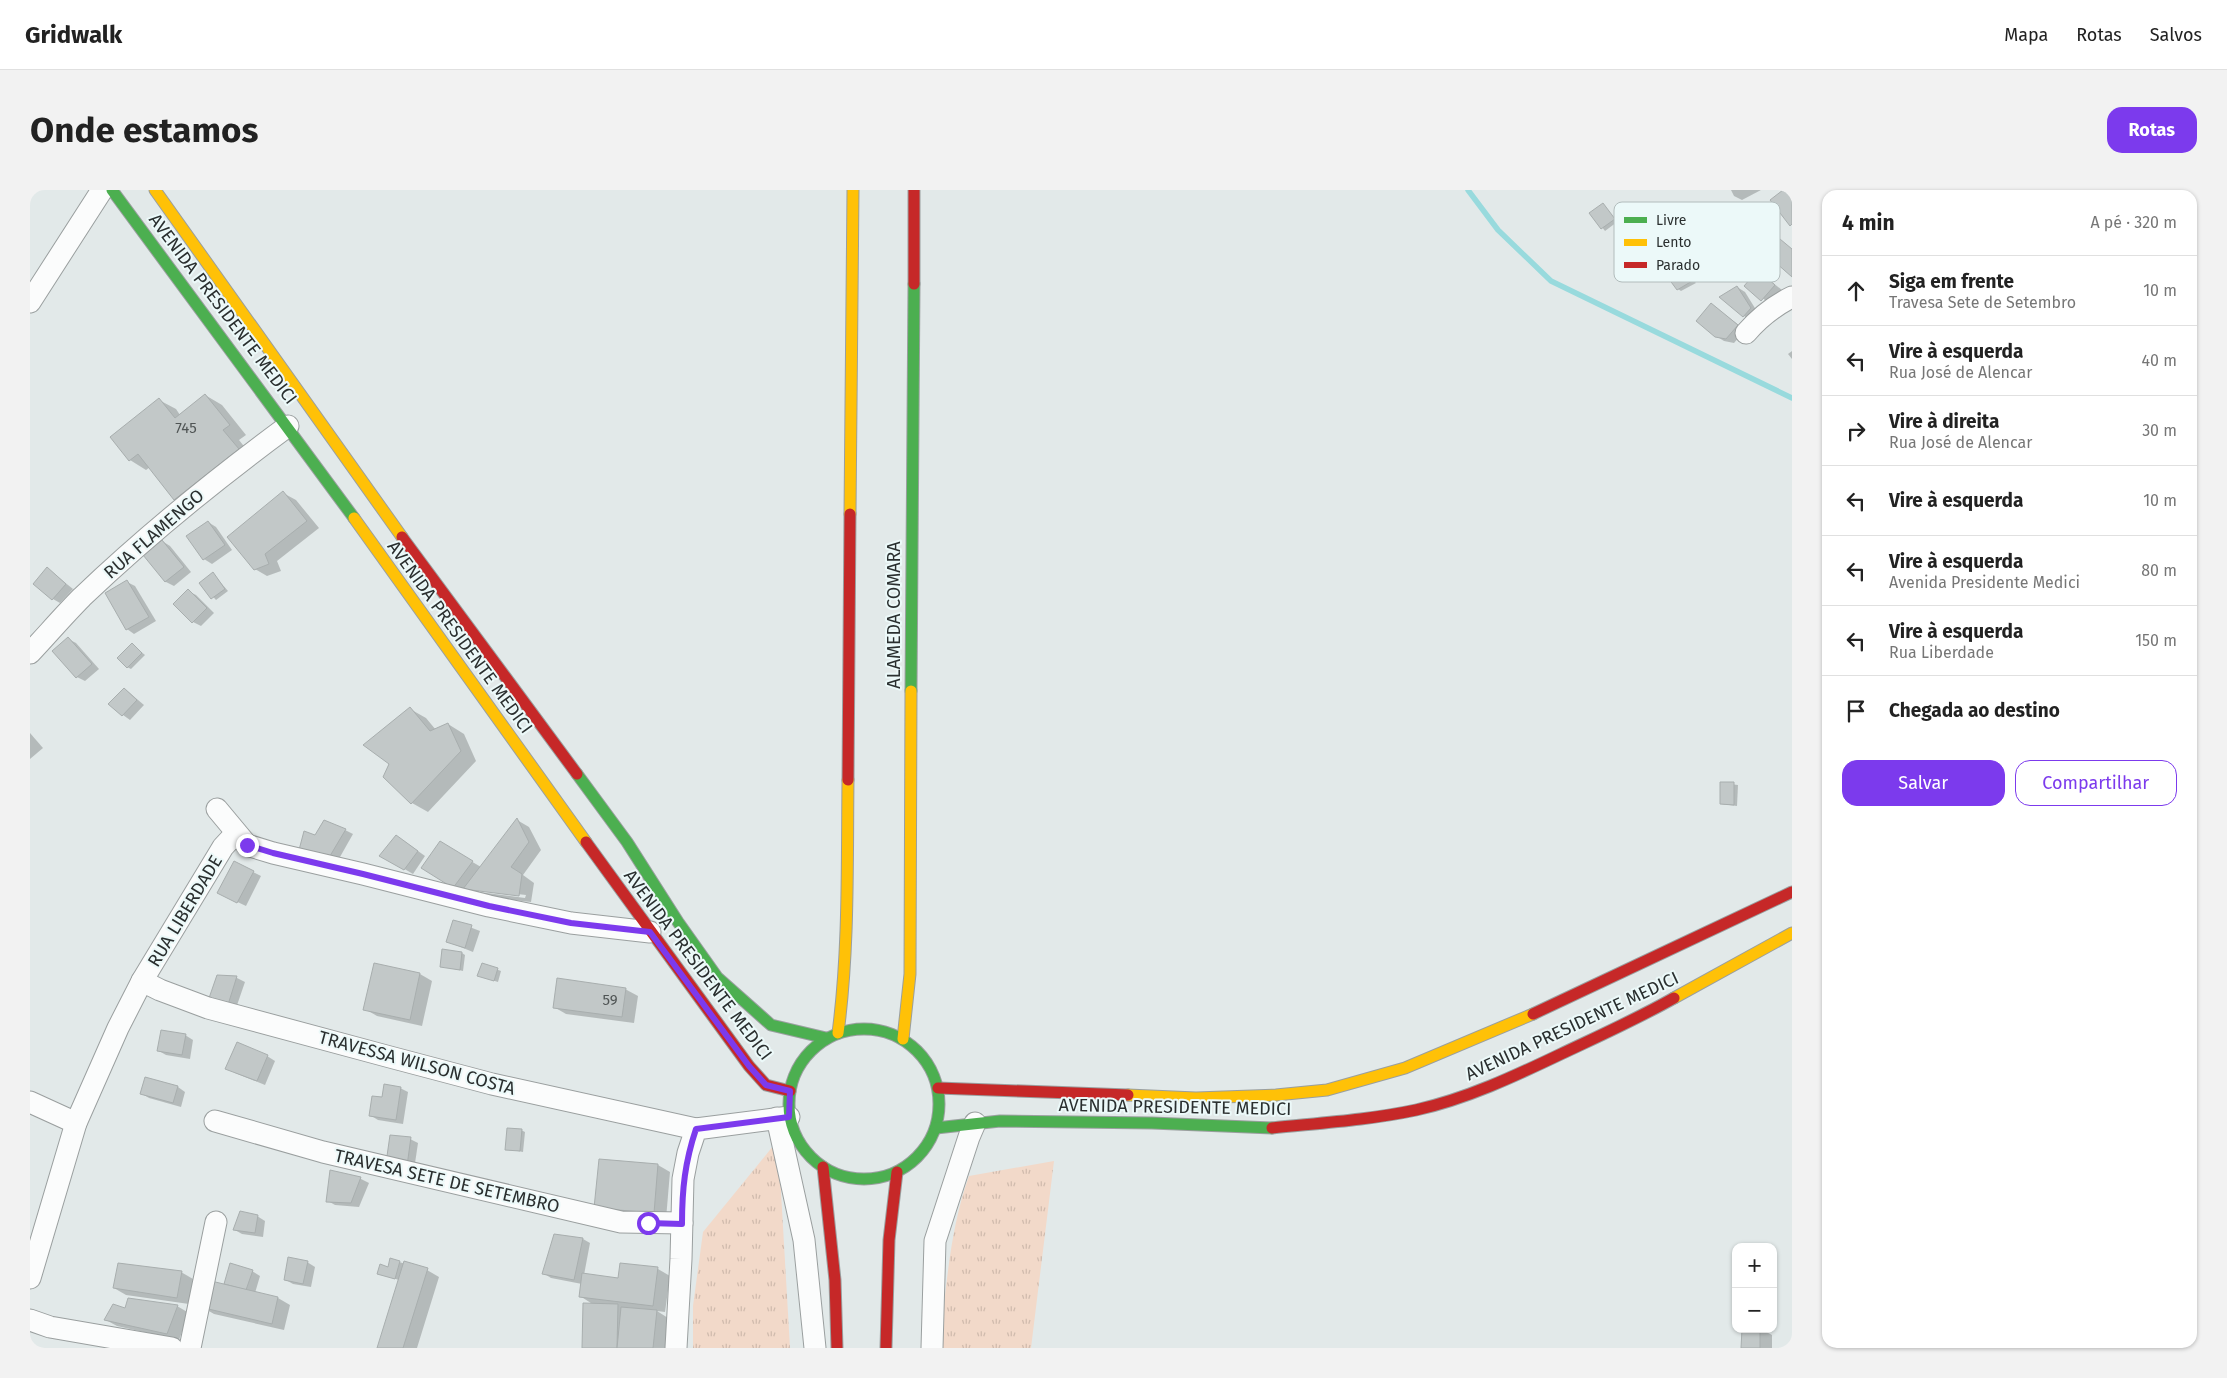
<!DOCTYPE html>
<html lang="pt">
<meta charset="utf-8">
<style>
body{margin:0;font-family:"Fira Sans",sans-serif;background:#f2f2f2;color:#222}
.controls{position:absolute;right:15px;bottom:15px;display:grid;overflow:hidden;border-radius:10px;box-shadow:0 1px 4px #0004}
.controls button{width:45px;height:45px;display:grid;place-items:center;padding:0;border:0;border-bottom:1px solid #e0e0e0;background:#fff;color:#222;font:25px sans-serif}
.stop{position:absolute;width:15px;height:15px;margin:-11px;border:4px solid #7c3aed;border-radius:50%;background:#fff}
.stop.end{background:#7c3aed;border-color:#fff;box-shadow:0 1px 5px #0008}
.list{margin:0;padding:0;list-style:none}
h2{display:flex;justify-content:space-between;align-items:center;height:65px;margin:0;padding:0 20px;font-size:21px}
h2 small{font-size:16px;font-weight:400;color:#767676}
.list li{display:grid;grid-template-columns:32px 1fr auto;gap:15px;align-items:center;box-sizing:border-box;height:70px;padding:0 20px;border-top:1px solid #e0e0e0}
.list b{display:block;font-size:19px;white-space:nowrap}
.list p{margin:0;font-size:16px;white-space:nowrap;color:#767676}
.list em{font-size:16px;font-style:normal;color:#767676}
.actions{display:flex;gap:10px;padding:15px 20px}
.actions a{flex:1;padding:11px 0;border:1px solid #7c3aed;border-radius:15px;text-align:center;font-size:18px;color:#7c3aed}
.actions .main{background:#7c3aed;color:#fff}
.icon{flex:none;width:28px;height:28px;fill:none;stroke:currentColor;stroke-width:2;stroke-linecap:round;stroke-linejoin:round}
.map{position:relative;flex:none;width:1762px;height:1158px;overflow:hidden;border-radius:15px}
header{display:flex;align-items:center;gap:30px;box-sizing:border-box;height:70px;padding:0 25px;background:#fff;border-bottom:1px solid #e0e0e0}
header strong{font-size:24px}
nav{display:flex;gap:28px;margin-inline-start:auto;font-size:18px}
.intro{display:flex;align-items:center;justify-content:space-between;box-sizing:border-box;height:120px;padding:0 30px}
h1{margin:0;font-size:35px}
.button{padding:12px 22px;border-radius:15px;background:#7c3aed;color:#fff;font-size:18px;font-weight:700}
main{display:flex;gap:30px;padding:0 30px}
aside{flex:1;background:#fff;border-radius:15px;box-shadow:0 1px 4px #0004}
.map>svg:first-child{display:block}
.park{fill:url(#park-tufts)}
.shadow{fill:#0003;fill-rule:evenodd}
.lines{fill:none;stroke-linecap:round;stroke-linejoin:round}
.stream{stroke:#98dadd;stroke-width:5.5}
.building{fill:#c2c8c8;stroke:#a8aeae}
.street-casing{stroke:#9a9f9f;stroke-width:23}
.fast-casing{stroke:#9a9f9f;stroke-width:13}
.slow-casing{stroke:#9a9f9f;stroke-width:13}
.jam-casing{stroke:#9a9f9f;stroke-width:13}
.street{stroke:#fbfcfc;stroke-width:21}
.fast{stroke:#4caf50;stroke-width:11}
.slow{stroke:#ffc107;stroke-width:11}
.jam{stroke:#c62828;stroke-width:11}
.route{stroke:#7c3aed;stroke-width:6}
.labels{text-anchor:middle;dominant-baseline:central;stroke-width:4;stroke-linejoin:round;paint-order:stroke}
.number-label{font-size:15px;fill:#505555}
.street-label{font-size:18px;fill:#2a2f2f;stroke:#ecf9f9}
.key{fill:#ecf9f9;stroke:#b2bcbc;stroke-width:1}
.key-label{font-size:14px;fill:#2a2f2f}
</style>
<header>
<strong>Gridwalk</strong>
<nav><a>Mapa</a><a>Rotas</a><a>Salvos</a></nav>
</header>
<div class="intro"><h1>Onde estamos</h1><a class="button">Rotas</a></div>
<main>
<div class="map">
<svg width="1762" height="1158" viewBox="0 0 1762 1158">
<defs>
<pattern id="park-tufts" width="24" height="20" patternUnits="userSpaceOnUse" patternTransform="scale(1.25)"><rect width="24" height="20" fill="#f2d9c9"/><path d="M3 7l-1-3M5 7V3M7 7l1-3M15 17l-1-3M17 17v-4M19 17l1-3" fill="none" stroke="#d0bbad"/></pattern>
</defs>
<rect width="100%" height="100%" fill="#e2e9e9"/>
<g class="park">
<path d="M748 950 760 1158H663V1116L673 1042Z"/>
<path d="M1024 971 1001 1158H911V1142C917 1089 921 1036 939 986Z"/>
</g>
<g class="shadow">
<path d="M1701 0H1731L1712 10 1704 6Z"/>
<path d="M1573 15 1587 32 1575 41 1561 23Z"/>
<path d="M1679 23 1691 30 1743 74 1733 85 1752 100 1740 114 1716 95 1719 92 1660 44Z"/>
<path d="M1650 77 1666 93 1651 101 1648 99Z"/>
<path d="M1707 97 1715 102 1728 123 1721 131 1714 126Z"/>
<path d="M1681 114 1715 140 1704 153 1694 151 1686 146Z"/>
<path d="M1762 161V169L1758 164Z"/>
<path d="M175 205 192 215 216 245 209 250 224 269 161 319 145 309 120 277 116 280 100 270 81 247 129 210 146 219 150 225Z"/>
<path d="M253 303 266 310 289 338 247 371 251 381 237 386 225 379Z"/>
<path d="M178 332 186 337 202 360 182 374 174 369 158 346Z"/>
<path d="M132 351 140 356 161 382 144 396 136 392 115 365Z"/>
<path d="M18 379 43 399 30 413 23 409Z"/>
<path d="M183 384 198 401 186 410 171 393Z"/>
<path d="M97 392 105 396 126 431 104 444 97 439Z"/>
<path d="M158 401 166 405 184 423 171 436 163 432Z"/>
<path d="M38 449 46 453 69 479 55 491 47 487Z"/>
<path d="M105 457 115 465 101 479 97 477Z"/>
<path d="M95 499 114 515 100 530 93 525Z"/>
<path d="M380 519 396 528 406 540 418 534 434 544 446 571 398 622 382 613 354 587Z"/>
<path d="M0 543 13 558 0 569Z"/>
<path d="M1691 593 1708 595 1707 616 1691 614Z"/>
<path d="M487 630 499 637 511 660 493 685 504 693 501 712 446 706 433 698 431 701 392 678 410 653 451 677ZM449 700 496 705 495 708 449 702Z"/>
<path d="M315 640 323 644 306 674 286 647Z"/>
<path d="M374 651 395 666 383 684 351 665Z"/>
<path d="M223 682 231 686 216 716 197 707Z"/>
<path d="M424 731 450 741 443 762 418 752Z"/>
<path d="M432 763 435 765 433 781 411 776Z"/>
<path d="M345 774 390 784 402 791 392 836 347 826 335 819Z"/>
<path d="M452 774 471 781 468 792 452 787Z"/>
<path d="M187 786 207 788 215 792 205 821 187 815Z"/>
<path d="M595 799 608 806 604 833 536 824 524 817Z"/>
<path d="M155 845 163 850 160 869 136 865 129 861Z"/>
<path d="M237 866 245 871 235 895 205 883Z"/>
<path d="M116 888 148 897 155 902 151 917 119 908 111 903Z"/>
<path d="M370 898 378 902 373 934 348 930 340 925 353 909Z"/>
<path d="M491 940 495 942 493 962 476 959Z"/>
<path d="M380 949 388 953 384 980 365 977Z"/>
<path d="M628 975 640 982 636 1029 578 1024Z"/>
<path d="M301 982 331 989 339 993 329 1017 305 1015 298 1011Z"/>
<path d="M227 1026 235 1031 233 1047 212 1044 205 1040Z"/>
<path d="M553 1049 560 1053 554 1085 589 1089 628 1079 640 1086 635 1122 627 1121 638 1128 636 1158H553L554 1114 564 1115 550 1106 552 1094 521 1088 513 1083Z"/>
<path d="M277 1072 285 1077 281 1097 263 1094 256 1090Z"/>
<path d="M369 1072 397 1080 409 1087 387 1158H349L369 1090 349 1084Z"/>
<path d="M222 1081 230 1086 225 1103 248 1108 260 1115 254 1140 184 1124 172 1117Z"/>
<path d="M151 1082 163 1089 159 1114 96 1105 84 1098Z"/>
<path d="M147 1116 159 1123 149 1150 87 1136 76 1130Z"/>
<path d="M1713 1139H1731L1742 1145V1158H1713Z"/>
</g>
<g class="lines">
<path class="stream" d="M1438 0 1468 40 1521 91 1762 208"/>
</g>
<g class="building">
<path d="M1753 0H1762V34L1760 36 1740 10Z"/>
<path d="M1573 13 1585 29 1571 39 1559 23Z"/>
<path d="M1750 49 1762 59V87L1737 65Z"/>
<path d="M1646 74 1664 90 1647 100 1636 85Z"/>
<path d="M1728 80 1745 95 1731 111 1714 96Z"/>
<path d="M1707 96 1721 118 1713 127 1689 107Z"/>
<path d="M1681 113 1708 135 1696 149 1685 147 1666 131Z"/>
<path d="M175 204 200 235 193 240 209 259 144 310 108 264 99 271 80 247 129 208 145 228Z"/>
<path d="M253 301 277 331 235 364 239 374 224 380 197 347Z"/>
<path d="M178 331 195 355 173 370 156 346Z"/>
<path d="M132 350 154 377 135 392 113 365Z"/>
<path d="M17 377 36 394 22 410 3 394Z"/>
<path d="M183 382 195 399 181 409 169 393Z"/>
<path d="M97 390 119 427 96 440 75 403Z"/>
<path d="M158 399 177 418 162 433 143 414Z"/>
<path d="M38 447 62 474 46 488 22 461Z"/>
<path d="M102 453 112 463 97 478 87 468Z"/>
<path d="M94 498 107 510 92 526 78 514Z"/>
<path d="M380 517 400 541 418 533 431 561 381 614 353 587 359 574 333 555Z"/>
<path d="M1690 592H1704V615L1690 614Z"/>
<path d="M487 628 499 652 481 677 492 684 489 706 433 699Z"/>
<path d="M294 630 316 639 297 671 269 660 274 641 285 645Z"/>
<path d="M366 645 388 661 374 680 349 666Z"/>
<path d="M410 651 443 671 423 698 391 678Z"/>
<path d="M204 671 224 681 207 713 187 703Z"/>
<path d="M423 730 442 735 435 758 416 752Z"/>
<path d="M412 759 432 762 430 780 410 777Z"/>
<path d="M344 773 390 783 380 830 333 820Z"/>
<path d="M452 773 468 778 464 791 447 786Z"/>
<path d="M187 785 207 786 197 818 178 811Z"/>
<path d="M527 788 596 798 592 827 523 818Z"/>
<path d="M131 840 156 844 152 865 127 861Z"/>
<path d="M207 852 238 865 227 891 195 879Z"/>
<path d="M115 887 148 896 143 913 110 904Z"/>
<path d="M354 894 371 897 366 930 339 926 342 906 352 907Z"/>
<path d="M477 938 492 939 490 961 475 960Z"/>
<path d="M360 945 381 947 377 976 356 973Z"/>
<path d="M569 969 628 974 624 1023 564 1018Z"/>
<path d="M300 980 331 987 321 1013 296 1012Z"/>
<path d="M210 1021 228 1025 225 1043 203 1040Z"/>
<path d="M524 1044 553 1048 544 1090 512 1084Z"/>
<path d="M258 1067 278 1071 273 1094 254 1090Z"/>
<path d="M360 1068 370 1071 365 1089 347 1084 350 1074 358 1077Z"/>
<path d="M374 1071 398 1078 373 1158H347Z"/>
<path d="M88 1073 152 1081 147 1108 83 1098Z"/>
<path d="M200 1073 223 1080 216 1100 194 1094Z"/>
<path d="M590 1073 628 1077 623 1116 549 1107 552 1083 588 1088Z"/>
<path d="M177 1090 248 1107 242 1134 170 1117Z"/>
<path d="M98 1108 148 1115 137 1144 74 1130 83 1114 95 1118Z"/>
<path d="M553 1113 588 1114 587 1158H552Z"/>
<path d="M591 1117 627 1120 623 1158H587Z"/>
<path d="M1712 1139H1730V1158H1711Z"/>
</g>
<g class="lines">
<defs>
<g id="street">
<path d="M0 112 72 0"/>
<path d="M1716 143C1729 128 1744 116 1762 107"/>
<path d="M0 463C17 445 34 425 52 407 117 345 186 289 258 236"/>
<path d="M187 619 217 655 243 663 333 684 459 716 541 733 620 742"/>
<path d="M112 791 130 800 178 818 360 867 462 894 666 939"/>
<path d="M0 912 46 933"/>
<path d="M747 928 774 1050 785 1158"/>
<path d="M185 931 293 962 591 1032 652 1033"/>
<path d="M0 1088 46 933 88 838 112 791 193 657 206 643"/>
<path d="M0 1130 20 1137 142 1158"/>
<path d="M160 1158 186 1032"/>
<path d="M646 1158 651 1069 653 989 658 963 666 939 759 927"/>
<path d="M902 1158 905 1051 939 947 945 933"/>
</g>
<g id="fast">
<path d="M82 0 324 328"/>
<path d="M881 501 884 94"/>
<path d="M547 584 597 652 648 732 687 787 741 835 796 848"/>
<circle cx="834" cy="914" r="75"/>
<path d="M906 938 970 931 1122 933 1242 938"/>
</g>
<g id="slow">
<path d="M125 0 372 347"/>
<path d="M820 324 823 0"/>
<path d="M324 328 556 652"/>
<path d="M1644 808 1762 743"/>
<path d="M808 843C819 759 817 675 818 590"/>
<path d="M873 849 880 784 881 501"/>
<path d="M1098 905 1166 908 1246 905 1297 900 1375 878 1503 824"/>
</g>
<g id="jam">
<path d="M884 94V0"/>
<path d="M372 347 547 584"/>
<path d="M818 590 820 324"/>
<path d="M556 652 719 876 736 895 760 901"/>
<path d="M1503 824 1762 702"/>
<path d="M908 898 1098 905"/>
<path d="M1242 938C1290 933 1339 930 1386 920 1436 909 1485 886 1531 864 1569 846 1607 829 1644 808"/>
<path d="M793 977 805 1090 807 1158"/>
<path d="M856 1158 859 1050 867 982"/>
</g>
</defs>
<use href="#street" class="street-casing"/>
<use href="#fast" class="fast-casing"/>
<use href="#slow" class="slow-casing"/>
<use href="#jam" class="jam-casing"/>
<use href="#street" class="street"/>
<use href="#fast" class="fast"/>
<use href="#slow" class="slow"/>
<use href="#jam" class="jam"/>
</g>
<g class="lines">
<path class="route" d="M217 655 243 663 333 684 459 716 541 733 620 742 719 876 736 895 760 901 759 927 666 939C655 972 652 999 652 1034L618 1033"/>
</g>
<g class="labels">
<g class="number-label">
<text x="156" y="238">745</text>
<text x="580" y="810">59</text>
</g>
<g class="street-label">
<text transform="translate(193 119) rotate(53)">AVENIDA PRESIDENTE MEDICI</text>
<text transform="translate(124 344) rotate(-41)">RUA FLAMENGO</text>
<text transform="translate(864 425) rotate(-90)">ALAMEDA COMARA</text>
<text transform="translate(430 447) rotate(54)">AVENIDA PRESIDENTE MEDICI</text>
<text transform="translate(155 721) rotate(-59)">RUA LIBERDADE</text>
<text transform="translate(668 775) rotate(53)">AVENIDA PRESIDENTE MEDICI</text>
<text transform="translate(1542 836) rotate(-25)">AVENIDA PRESIDENTE MEDICI</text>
<text transform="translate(387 873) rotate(15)">TRAVESSA WILSON COSTA</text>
<text transform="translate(1145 917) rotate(1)">AVENIDA PRESIDENTE MEDICI</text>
<text transform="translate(417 991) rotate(13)">TRAVESA SETE DE SETEMBRO</text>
</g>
</g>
<rect x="1584" y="12" width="166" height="80" rx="8" class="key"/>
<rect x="1594" y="27" width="23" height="6" fill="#4caf50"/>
<rect x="1594" y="49" width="23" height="7" fill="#ffc107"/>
<rect x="1594" y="72" width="23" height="6" fill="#c62828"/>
<g class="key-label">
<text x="1626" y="35">Livre</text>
<text x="1626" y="57">Lento</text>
<text x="1626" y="80">Parado</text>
</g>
</svg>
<div class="controls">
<button>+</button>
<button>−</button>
</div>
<div class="stop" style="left:618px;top:1033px"></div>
<div class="stop end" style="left:217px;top:655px"></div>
</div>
<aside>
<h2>4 min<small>A pé · 320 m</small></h2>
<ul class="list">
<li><svg class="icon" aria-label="ahead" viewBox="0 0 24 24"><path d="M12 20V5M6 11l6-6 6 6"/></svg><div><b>Siga em frente</b><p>Travesa Sete de Setembro</p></div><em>10 m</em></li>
<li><svg class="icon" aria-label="left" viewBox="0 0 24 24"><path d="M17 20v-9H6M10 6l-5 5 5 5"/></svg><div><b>Vire à esquerda</b><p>Rua José de Alencar</p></div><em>40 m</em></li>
<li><svg class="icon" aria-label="right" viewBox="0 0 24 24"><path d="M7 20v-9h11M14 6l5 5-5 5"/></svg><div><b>Vire à direita</b><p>Rua José de Alencar</p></div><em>30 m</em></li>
<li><svg class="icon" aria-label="left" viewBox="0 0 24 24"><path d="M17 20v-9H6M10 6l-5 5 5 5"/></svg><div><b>Vire à esquerda</b></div><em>10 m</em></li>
<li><svg class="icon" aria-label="left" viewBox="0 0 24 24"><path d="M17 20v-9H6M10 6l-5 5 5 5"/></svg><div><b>Vire à esquerda</b><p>Avenida Presidente Medici</p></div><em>80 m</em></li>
<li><svg class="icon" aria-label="left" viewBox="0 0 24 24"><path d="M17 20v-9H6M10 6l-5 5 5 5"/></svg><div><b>Vire à esquerda</b><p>Rua Liberdade</p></div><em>150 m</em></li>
<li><svg class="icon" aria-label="arrive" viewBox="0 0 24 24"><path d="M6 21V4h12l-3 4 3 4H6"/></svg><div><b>Chegada ao destino</b></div></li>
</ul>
<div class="actions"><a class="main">Salvar</a><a>Compartilhar</a></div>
</aside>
</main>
